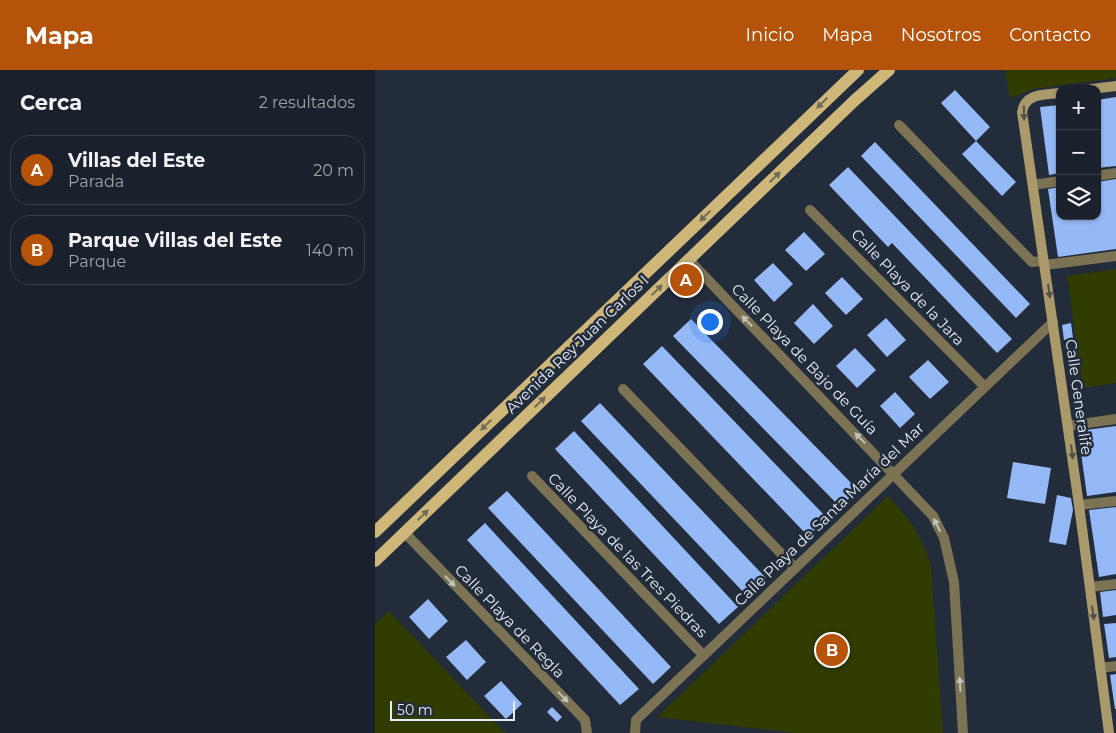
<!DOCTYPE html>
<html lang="es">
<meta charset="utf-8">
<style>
body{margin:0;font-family:Montserrat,sans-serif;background:#232934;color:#f1f3f6}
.controls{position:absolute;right:15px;top:15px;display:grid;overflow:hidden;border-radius:10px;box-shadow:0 1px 4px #0004}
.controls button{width:45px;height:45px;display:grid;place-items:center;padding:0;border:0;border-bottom:1px solid #383e48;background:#1a212c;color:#f1f3f6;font:25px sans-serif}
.scale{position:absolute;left:15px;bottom:12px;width:125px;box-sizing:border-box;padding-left:5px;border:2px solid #e8eef8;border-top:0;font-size:14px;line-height:18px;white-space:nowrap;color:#e8eef8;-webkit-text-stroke:4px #232c3b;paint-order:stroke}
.you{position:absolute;left:334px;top:251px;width:18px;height:18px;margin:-12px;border:4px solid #fff;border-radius:50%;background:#1a73e8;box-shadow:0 0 0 8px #1a73e833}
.badge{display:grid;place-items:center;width:32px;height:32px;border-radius:50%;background:#b45309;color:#fff;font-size:16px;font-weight:700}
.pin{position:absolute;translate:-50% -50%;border:2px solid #fff;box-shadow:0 1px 5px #0006}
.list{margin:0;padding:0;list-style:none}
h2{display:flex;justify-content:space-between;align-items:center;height:65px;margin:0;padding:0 20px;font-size:21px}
h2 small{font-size:16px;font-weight:400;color:#9fa3a9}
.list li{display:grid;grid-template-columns:32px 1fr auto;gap:15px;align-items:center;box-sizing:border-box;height:70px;margin:0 10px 10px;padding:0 10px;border:1px solid #383e48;border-radius:20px}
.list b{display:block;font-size:19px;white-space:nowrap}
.list p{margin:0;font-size:16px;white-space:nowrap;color:#9fa3a9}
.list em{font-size:16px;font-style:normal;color:#9fa3a9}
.icon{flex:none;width:28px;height:28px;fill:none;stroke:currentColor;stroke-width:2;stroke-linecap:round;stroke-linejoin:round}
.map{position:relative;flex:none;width:741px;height:663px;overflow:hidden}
header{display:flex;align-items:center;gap:30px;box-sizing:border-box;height:70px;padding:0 25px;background:#b45309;color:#fff}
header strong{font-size:24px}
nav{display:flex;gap:28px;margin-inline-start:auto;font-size:18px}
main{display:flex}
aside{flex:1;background:#1a212c}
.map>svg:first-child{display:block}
.green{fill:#313c00}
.building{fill:#95b8f7}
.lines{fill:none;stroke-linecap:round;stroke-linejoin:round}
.street{stroke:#7c7254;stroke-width:10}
.secondary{stroke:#aa996a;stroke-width:10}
.primary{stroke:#ceb779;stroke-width:12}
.oneway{fill:#706b57}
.oneway2{fill:#52524b}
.oneway3{fill:#c2c3bf}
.labels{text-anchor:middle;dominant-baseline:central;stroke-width:5;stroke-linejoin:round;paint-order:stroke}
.street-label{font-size:15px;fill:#e8eef8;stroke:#232c3b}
</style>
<header>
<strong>Mapa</strong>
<nav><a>Inicio</a><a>Mapa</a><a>Nosotros</a><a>Contacto</a></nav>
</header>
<main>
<aside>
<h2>Cerca<small>2 resultados</small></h2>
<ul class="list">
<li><span class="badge">A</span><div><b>Villas del Este</b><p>Parada</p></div><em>20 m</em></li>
<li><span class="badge">B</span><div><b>Parque Villas del Este</b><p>Parque</p></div><em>140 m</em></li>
</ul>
</aside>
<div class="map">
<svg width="741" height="663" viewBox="0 0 741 663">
<rect width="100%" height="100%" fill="#232c3b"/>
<g class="green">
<path d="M630 0H741V8L658 19 635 28Z"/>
<path d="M741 199V313L708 318 692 206Z"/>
<path d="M513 426C533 446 548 468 556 496L568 663H420L282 647Z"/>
<path d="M14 541 130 663H0V554Z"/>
</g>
<g class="building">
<path d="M580 20 615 57 601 71 566 33Z"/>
<path d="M741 27V96L722 98V30Z"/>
<path d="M685 35V103L674 105 665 37Z"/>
<path d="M601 71 641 112 627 126 587 84Z"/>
<path d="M500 72 655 234 641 248 486 86Z"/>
<path d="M473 97 637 269 622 283 517 173 513 177 454 115Z"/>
<path d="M741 109V179L683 187 673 119 685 117V146H722V112Z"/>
<path d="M429 162 450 184 431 201 410 180Z"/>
<path d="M398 193 418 214 399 232 379 210Z"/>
<path d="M467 207 488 229 471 245 450 223Z"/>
<path d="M438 234 458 256 439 274 419 253Z"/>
<path d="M511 248 531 270 512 287 492 265Z"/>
<path d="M316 249 483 420 465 437 298 266Z"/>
<path d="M696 253 698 268 689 270 687 255Z"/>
<path d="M287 276 452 448 433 466 268 294Z"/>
<path d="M480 278 501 300 482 318 461 296Z"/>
<path d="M553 290 574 312 555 329 534 307Z"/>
<path d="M520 322 540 344 525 358 505 336Z"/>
<path d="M225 333 391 508 372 526 206 351Z"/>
<path d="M741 356V422L712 426 703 361Z"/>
<path d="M199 361 363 537 344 554 180 379Z"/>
<path d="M638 392 676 398 670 434 632 428Z"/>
<path d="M132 421 296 597 278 614 113 438Z"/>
<path d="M682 425 696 428 698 440 691 475 674 472Z"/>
<path d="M741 437V504L724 507 714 440Z"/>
<path d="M110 453 264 619 245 635 92 470Z"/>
<path d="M741 520V545L728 547 725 522Z"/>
<path d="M53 529 73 551 54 569 34 547Z"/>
<path d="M741 553V587L734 588 729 554Z"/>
<path d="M91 570 111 592 92 610 71 587Z"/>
<path d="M741 604V639H740L735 605Z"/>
<path d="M126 611 147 634 131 649 109 626Z"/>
<path d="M177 637 187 647 182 652 172 642Z"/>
</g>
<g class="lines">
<g class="street">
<path d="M524 55 657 192 669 191"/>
<path d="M722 106 741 103"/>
<path d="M658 115 685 111"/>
<path d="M435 140 609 316"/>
<path d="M314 190 558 446 569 468 579 512 588 663"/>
<path d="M670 195 741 186"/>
<path d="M248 319 420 498"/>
<path d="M693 356 741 349"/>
<path d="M157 406 328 585"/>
<path d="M704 435 741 431"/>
<path d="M30 463 210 650 212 663"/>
<path d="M715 517 741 514"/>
<path d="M725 598 741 596"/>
<path d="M260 663 261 650 678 252"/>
</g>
<g class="secondary">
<path d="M717 19 741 16"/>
<path d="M685 23C669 25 650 23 647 42L704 435 734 663"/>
</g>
<g class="primary">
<path d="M0 462 483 0"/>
<path d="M0 491 479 31 514 0"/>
</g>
</g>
<defs><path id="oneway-solid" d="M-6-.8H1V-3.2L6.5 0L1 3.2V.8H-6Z" transform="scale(1.25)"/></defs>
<g class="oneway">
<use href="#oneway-solid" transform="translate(447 33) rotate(136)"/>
<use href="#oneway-solid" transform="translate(400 107) rotate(-44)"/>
<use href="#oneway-solid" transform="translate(330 146) rotate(136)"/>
<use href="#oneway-solid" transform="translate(282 220) rotate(-44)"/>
<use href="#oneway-solid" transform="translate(165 332) rotate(-44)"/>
<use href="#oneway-solid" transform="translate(111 355) rotate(136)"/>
<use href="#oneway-solid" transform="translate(48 445) rotate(-44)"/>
</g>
<g class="oneway2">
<use href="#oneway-solid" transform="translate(649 43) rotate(89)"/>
<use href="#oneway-solid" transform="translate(674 221) rotate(82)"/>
<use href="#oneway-solid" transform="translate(697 382) rotate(82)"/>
<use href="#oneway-solid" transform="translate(718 543) rotate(82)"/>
</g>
<g class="oneway3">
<use href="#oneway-solid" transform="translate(372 251) rotate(-134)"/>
<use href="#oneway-solid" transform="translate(485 368) rotate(-134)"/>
<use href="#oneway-solid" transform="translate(562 455) rotate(-117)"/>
<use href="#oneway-solid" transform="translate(75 511) rotate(46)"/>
<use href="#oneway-solid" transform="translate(585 614) rotate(-93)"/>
<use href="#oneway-solid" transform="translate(188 627) rotate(46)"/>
</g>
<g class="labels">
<g class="street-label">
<text transform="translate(533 217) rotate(46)">Calle Playa de la Jara</text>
<text transform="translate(202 274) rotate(-44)">Avenida Rey Juan Carlos I</text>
<text transform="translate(430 289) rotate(46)">Calle Playa de Bajo de Guía</text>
<text transform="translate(704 327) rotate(82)">Calle Generalife</text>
<text transform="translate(454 444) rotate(-44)">Calle Playa de Santa María del Mar</text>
<text transform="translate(253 485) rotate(46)">Calle Playa de las Tres Piedras</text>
<text transform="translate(135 551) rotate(46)">Calle Playa de Regla</text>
</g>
</g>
</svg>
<div class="controls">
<button>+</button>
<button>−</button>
<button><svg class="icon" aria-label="layers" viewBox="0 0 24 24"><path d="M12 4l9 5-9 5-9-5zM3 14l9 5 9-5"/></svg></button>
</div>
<div class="scale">50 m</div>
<div class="you"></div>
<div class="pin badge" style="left:311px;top:210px">A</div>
<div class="pin badge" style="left:457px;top:580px">B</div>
</div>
</main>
